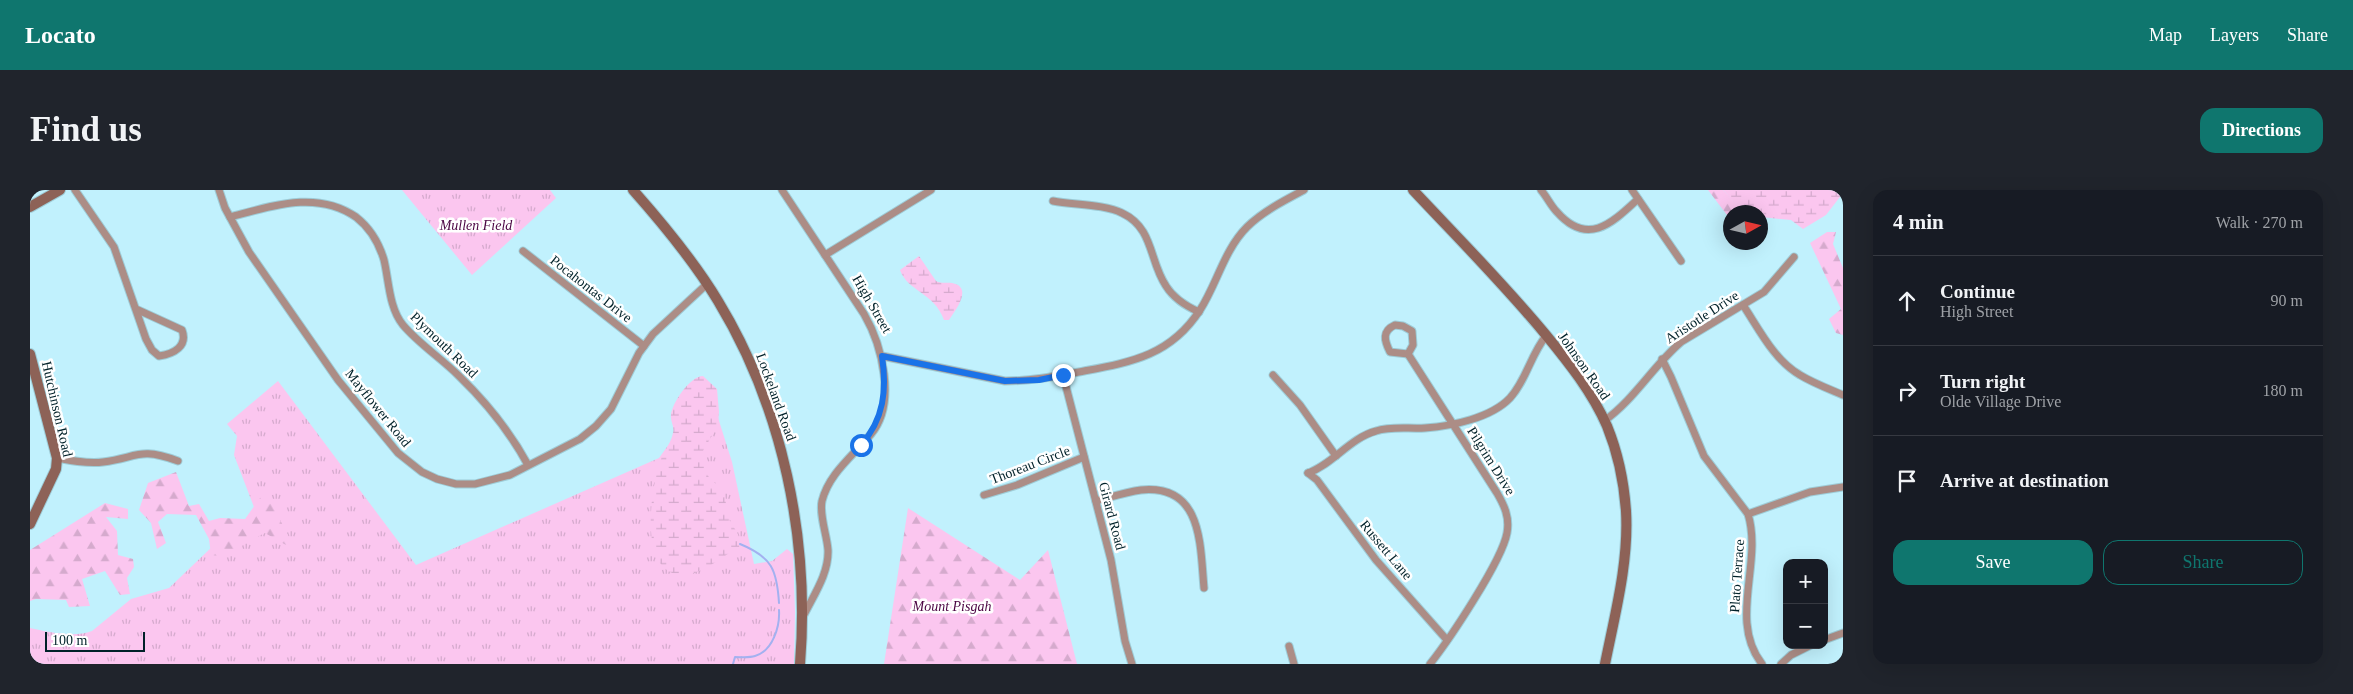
<!DOCTYPE html>
<meta charset="utf-8">
<style>
body{margin:0;font-family:"Times New Roman",serif;background:#20242c;color:#f1f3f6}
.controls{position:absolute;right:15px;bottom:15px;display:grid;overflow:hidden;border-radius:10px;box-shadow:0 5px 20px #0002}
.controls button{width:45px;height:45px;display:grid;place-items:center;padding:0;border:0;border-bottom:1px solid #363941;background:#171b24;color:#f1f3f6;font:25px sans-serif}
.compass{position:absolute;left:1693px;top:15px;width:45px;height:45px;border-radius:50%;background:#171b24;box-shadow:0 5px 20px #0002;rotate:82deg}
.scale{position:absolute;left:15px;bottom:12px;width:100px;box-sizing:border-box;padding-left:5px;border:2px solid #002129;border-top:0;font-size:14px;line-height:18px;white-space:nowrap;color:#002129;-webkit-text-stroke:4px #fff;paint-order:stroke}
.stop{position:absolute;width:15px;height:15px;margin:-11px;border:4px solid #1a73e8;border-radius:50%;background:#fff}
.stop.end{background:#1a73e8;border-color:#fff;box-shadow:0 1px 5px #0008}
.list{margin:0;padding:0;list-style:none}
h2{display:flex;justify-content:space-between;align-items:center;height:65px;margin:0;padding:0 20px;font-size:21px}
h2 small{font-size:16px;font-weight:400;color:#9ea1a6}
.list li{display:grid;grid-template-columns:32px 1fr auto;gap:15px;align-items:center;box-sizing:border-box;height:90px;padding:0 20px;border-top:1px solid #363941}
.list b{display:block;font-size:19px;white-space:nowrap}
.list p{margin:0;font-size:16px;white-space:nowrap;color:#9ea1a6}
.list em{font-size:16px;font-style:normal;color:#9ea1a6}
.actions{display:flex;gap:10px;padding:15px 20px}
.actions a{flex:1;padding:11px 0;border:1px solid #0f766e;border-radius:15px;text-align:center;font-size:18px;color:#0f766e}
.actions .main{background:#0f766e;color:#fff}
.icon{flex:none;width:28px;height:28px;fill:none;stroke:currentColor;stroke-width:2;stroke-linecap:round;stroke-linejoin:round}
.map{position:relative;flex:none;width:1813px;height:474px;overflow:hidden;border-radius:15px}
header{display:flex;align-items:center;gap:30px;box-sizing:border-box;height:70px;padding:0 25px;background:#0f766e;color:#fff}
header strong{font-size:24px}
nav{display:flex;gap:28px;margin-inline-start:auto;font-size:18px}
.intro{display:flex;align-items:center;justify-content:space-between;box-sizing:border-box;height:120px;padding:0 30px}
h1{margin:0;font-size:35px}
.button{padding:12px 22px;border-radius:15px;background:#0f766e;color:#fff;font-size:18px;font-weight:700}
main{display:flex;gap:30px;padding:0 30px}
aside{flex:1;background:#171b24;border-radius:15px;box-shadow:0 5px 20px #0002}
.map>svg:first-child{display:block}
.grass{fill:url(#grass-tufts)}
.forest{fill:url(#forest-firs)}
.wetland{fill:url(#wetland-marsh)}
.lines{fill:none;stroke-linecap:round;stroke-linejoin:round}
.stream{stroke:#a3b1f0;stroke-width:2}
.street-casing{stroke:#9eccd7;stroke-width:9}
.secondary-casing{stroke:#9eccd7;stroke-width:12}
.street{stroke:#ac8d86;stroke-width:7}
.secondary{stroke:#8d6257;stroke-width:10}
.route{stroke:#1a73e8;stroke-width:6}
.labels{text-anchor:middle;dominant-baseline:central;stroke-width:5;stroke-linejoin:round;paint-order:stroke}
.park-label{font-size:14px;font-style:italic;fill:#4c0644;stroke:#fff}
.street-label{font-size:14px;fill:#002129;stroke:#fff}
</style>
<header>
<strong>Locato</strong>
<nav><a>Map</a><a>Layers</a><a>Share</a></nav>
</header>
<div class="intro"><h1>Find us</h1><a class="button">Directions</a></div>
<main>
<div class="map">
<svg width="1813" height="474" viewBox="0 0 1813 474">
<defs>
<pattern id="grass-tufts" width="24" height="20" patternUnits="userSpaceOnUse" patternTransform="scale(1.25)"><rect width="24" height="20" fill="#fbc6ef"/><path d="M3 7l-1-3M5 7V3M7 7l1-3M15 17l-1-3M17 17v-4M19 17l1-3" fill="none" stroke="#d5aacd"/></pattern>
<pattern id="forest-firs" width="22" height="20" patternUnits="userSpaceOnUse" patternTransform="scale(1.25)"><rect width="22" height="20" fill="#fbc6ef"/><path d="M5 1l3.5 6h-7zM16 11l3.5 6h-7z" fill="#d5aacd"/></pattern>
<pattern id="wetland-marsh" width="20" height="14" patternUnits="userSpaceOnUse" patternTransform="scale(1.25)"><rect width="20" height="14" fill="#fbc6ef"/><path d="M1 5h8M5 5V1M11 12h8M15 12V8" fill="none" stroke="#d5aacd"/></pattern>
</defs>
<rect width="100%" height="100%" fill="#c1f1fd"/>
<g class="grass">
<path d="M372 0H520L526 8 442 85Z"/>
<path d="M248 191 386 375 629 268 660 225 684 215 702 272 724 374 742 371 757 359 763 364 765 422 764 474H0V438C18 442 44 448 62 441L101 409 139 398 184 355 227 325 204 265 207 246 197 234Z"/>
</g>
<g class="forest">
<path d="M1678 0H1693L1714 22H1700V29Z"/>
<path d="M1797 42H1806L1803 54 1813 78V145L1806 143 1799 129 1811 119 1780 53Z"/>
<path d="M146 282 159 316 169 314 179 331 190 328 215 329 235 301 260 349 256 355 235 343 220 350 197 367 181 365 179 349 166 325 137 324 128 332 136 353 127 359 121 333 109 320 118 293Z"/>
<path d="M75 313 98 319V329L76 327 87 341 88 365 103 369 104 377 97 388 100 404 90 405 75 381 52 389 60 416 39 417 36 410 6 409 0 411V360Z"/>
<path d="M878 318 990 390 1018 360 1047 474H854Z"/>
</g>
<g class="wetland">
<path d="M1693 0H1813V3L1796 25 1773 39 1761 30 1731 27 1730 22H1713Z"/>
<path d="M889 66 906 91C912 94 917 92 922 93 944 97 925 121 919 130H914C904 102 878 102 870 80Z"/>
<path d="M673 186 687 199 689 222 688 235 673 261 672 267 679 288 693 300C697 308 695 316 697 324 700 336 713 344 709 357 693 366 671 386 651 385 608 382 621 301 629 275 632 264 641 254 643 243 645 237 640 231 641 225 642 213 660 186 673 186Z"/>
</g>
<g class="lines">
<g class="stream">
<path d="M710 354C742 367 747 380 749 413"/>
<path d="M703 474 705 467C712 467 719 468 725 466 743 461 750 436 749 420"/>
</g>
<defs>
<g id="street">
<path d="M45 0 84 57 116 149 122 160 129 166C144 164 158 156 152 140L106 119"/>
<path d="M189 0 195 18 219 62 308 190 368 263 392 282 407 289 426 294H445L480 285 550 249 566 236 581 219 609 163 623 144 677 94"/>
<path d="M752 0 834 124C852 155 867 213 841 244 824 265 799 283 792 311 789 325 797 345 798 360 799 384 783 406 773 427"/>
<path d="M1511 0C1517 7 1521 16 1527 22 1558 57 1582 33 1608 9"/>
<path d="M1602 0 1651 71"/>
<path d="M1023 11C1044 15 1074 14 1092 23 1124 38 1119 71 1136 96 1144 109 1156 116 1169 122"/>
<path d="M200 27C242 16 287 0 326 27 340 38 349 53 354 70 359 91 359 118 373 135 389 154 411 168 429 186 456 212 480 242 498 275"/>
<path d="M493 61 614 156"/>
<path d="M795 65 901 0"/>
<path d="M1713 115C1729 139 1744 170 1770 185 1783 193 1799 199 1813 205"/>
<path d="M1365 135 1373 136 1382 141 1383 155 1378 164 1360 162C1354 150 1352 141 1365 135Z"/>
<path d="M1378 164 1467 303C1474 315 1480 327 1477 343 1472 371 1419 450 1400 474"/>
<path d="M852 166 975 191C1002 191 1027 186 1054 181 1102 172 1141 165 1170 120 1187 94 1194 60 1217 37 1232 22 1255 10 1274 0"/>
<path d="M1632 169 1641 187 1674 266 1718 324C1733 373 1698 430 1732 474"/>
<path d="M1033 185 1081 370 1095 451 1102 474"/>
<path d="M1243 185 1270 215 1306 266"/>
<path d="M1574 231C1604 210 1623 176 1651 152L1734 102 1764 67"/>
<path d="M27 268C42 271 58 274 73 272 109 267 109 257 148 271"/>
<path d="M1278 283C1303 274 1320 248 1346 241 1361 236 1379 239 1395 238 1422 236 1461 228 1480 208 1496 191 1501 164 1516 146"/>
<path d="M1278 283 1287 290 1346 370 1417 450"/>
<path d="M954 305 987 295 1054 267"/>
<path d="M1066 311C1081 307 1096 302 1111 300 1173 294 1170 355 1174 398"/>
<path d="M1718 324 1780 302 1813 297"/>
<path d="M1794 450 1813 443"/>
<path d="M1259 456 1264 474"/>
<path d="M1751 474 1761 465 1781 455"/>
</g>
<g id="secondary">
<path d="M603 0C634 35 664 71 688 111 753 218 780 349 770 474"/>
<path d="M1383 0C1428 48 1474 94 1516 145 1539 173 1562 202 1577 236 1588 263 1594 292 1596 321 1599 372 1585 424 1575 474"/>
<path d="M0 17 30 0"/>
<path d="M0 164 27 268 26 279 0 334"/>
</g>
</defs>
<use href="#street" class="street-casing"/>
<use href="#secondary" class="secondary-casing"/>
<use href="#street" class="street"/>
<use href="#secondary" class="secondary"/>
</g>
<g class="lines">
<path class="route" d="M831 255C854 229 857 200 852 166L975 191 1009 190 1033 185"/>
</g>
<g class="labels">
<g class="park-label">
<text x="446" y="35">Mullen Field</text>
<text x="922" y="416">Mount Pisgah</text>
</g>
<g class="street-label">
<text transform="translate(561 99) rotate(38)">Pocahontas Drive</text>
<text transform="translate(842 114) rotate(60)">High Street</text>
<text transform="translate(1672 127) rotate(-33)">Aristotle Drive</text>
<text transform="translate(414 155) rotate(44)">Plymouth Road</text>
<text transform="translate(1554 176) rotate(55)">Johnson Road</text>
<text transform="translate(746 207) rotate(70)">Lockeland Road</text>
<text transform="translate(348 218) rotate(51)">Mayflower Road</text>
<text transform="translate(27 219) rotate(77)">Hutchinson Road</text>
<text transform="translate(1461 271) rotate(58)">Pilgrim Drive</text>
<text transform="translate(1000 275) rotate(-21)">Thoreau Circle</text>
<text transform="translate(1082 326) rotate(75)">Girard Road</text>
<text transform="translate(1356 360) rotate(50)">Russett Lane</text>
<text transform="translate(1707 386) rotate(-86)">Plato Terrace</text>
</g>
</g>
</svg>
<div class="controls">
<button>+</button>
<button>−</button>
</div>
<svg class="compass" viewBox="-18 -18 36 36"><path d="M0-13l5 13h-10z" fill="#e53935"/><path d="M0 13l5-13h-10z" fill="#9ea1a6"/></svg>
<div class="scale">100 m</div>
<div class="stop" style="left:831px;top:255px"></div>
<div class="stop end" style="left:1033px;top:185px"></div>
</div>
<aside>
<h2>4 min<small>Walk · 270 m</small></h2>
<ul class="list">
<li><svg class="icon" aria-label="ahead" viewBox="0 0 24 24"><path d="M12 20V5M6 11l6-6 6 6"/></svg><div><b>Continue</b><p>High Street</p></div><em>90 m</em></li>
<li><svg class="icon" aria-label="right" viewBox="0 0 24 24"><path d="M7 20v-9h11M14 6l5 5-5 5"/></svg><div><b>Turn right</b><p>Olde Village Drive</p></div><em>180 m</em></li>
<li><svg class="icon" aria-label="arrive" viewBox="0 0 24 24"><path d="M6 21V4h12l-3 4 3 4H6"/></svg><div><b>Arrive at destination</b></div></li>
</ul>
<div class="actions"><a class="main">Save</a><a>Share</a></div>
</aside>
</main>
